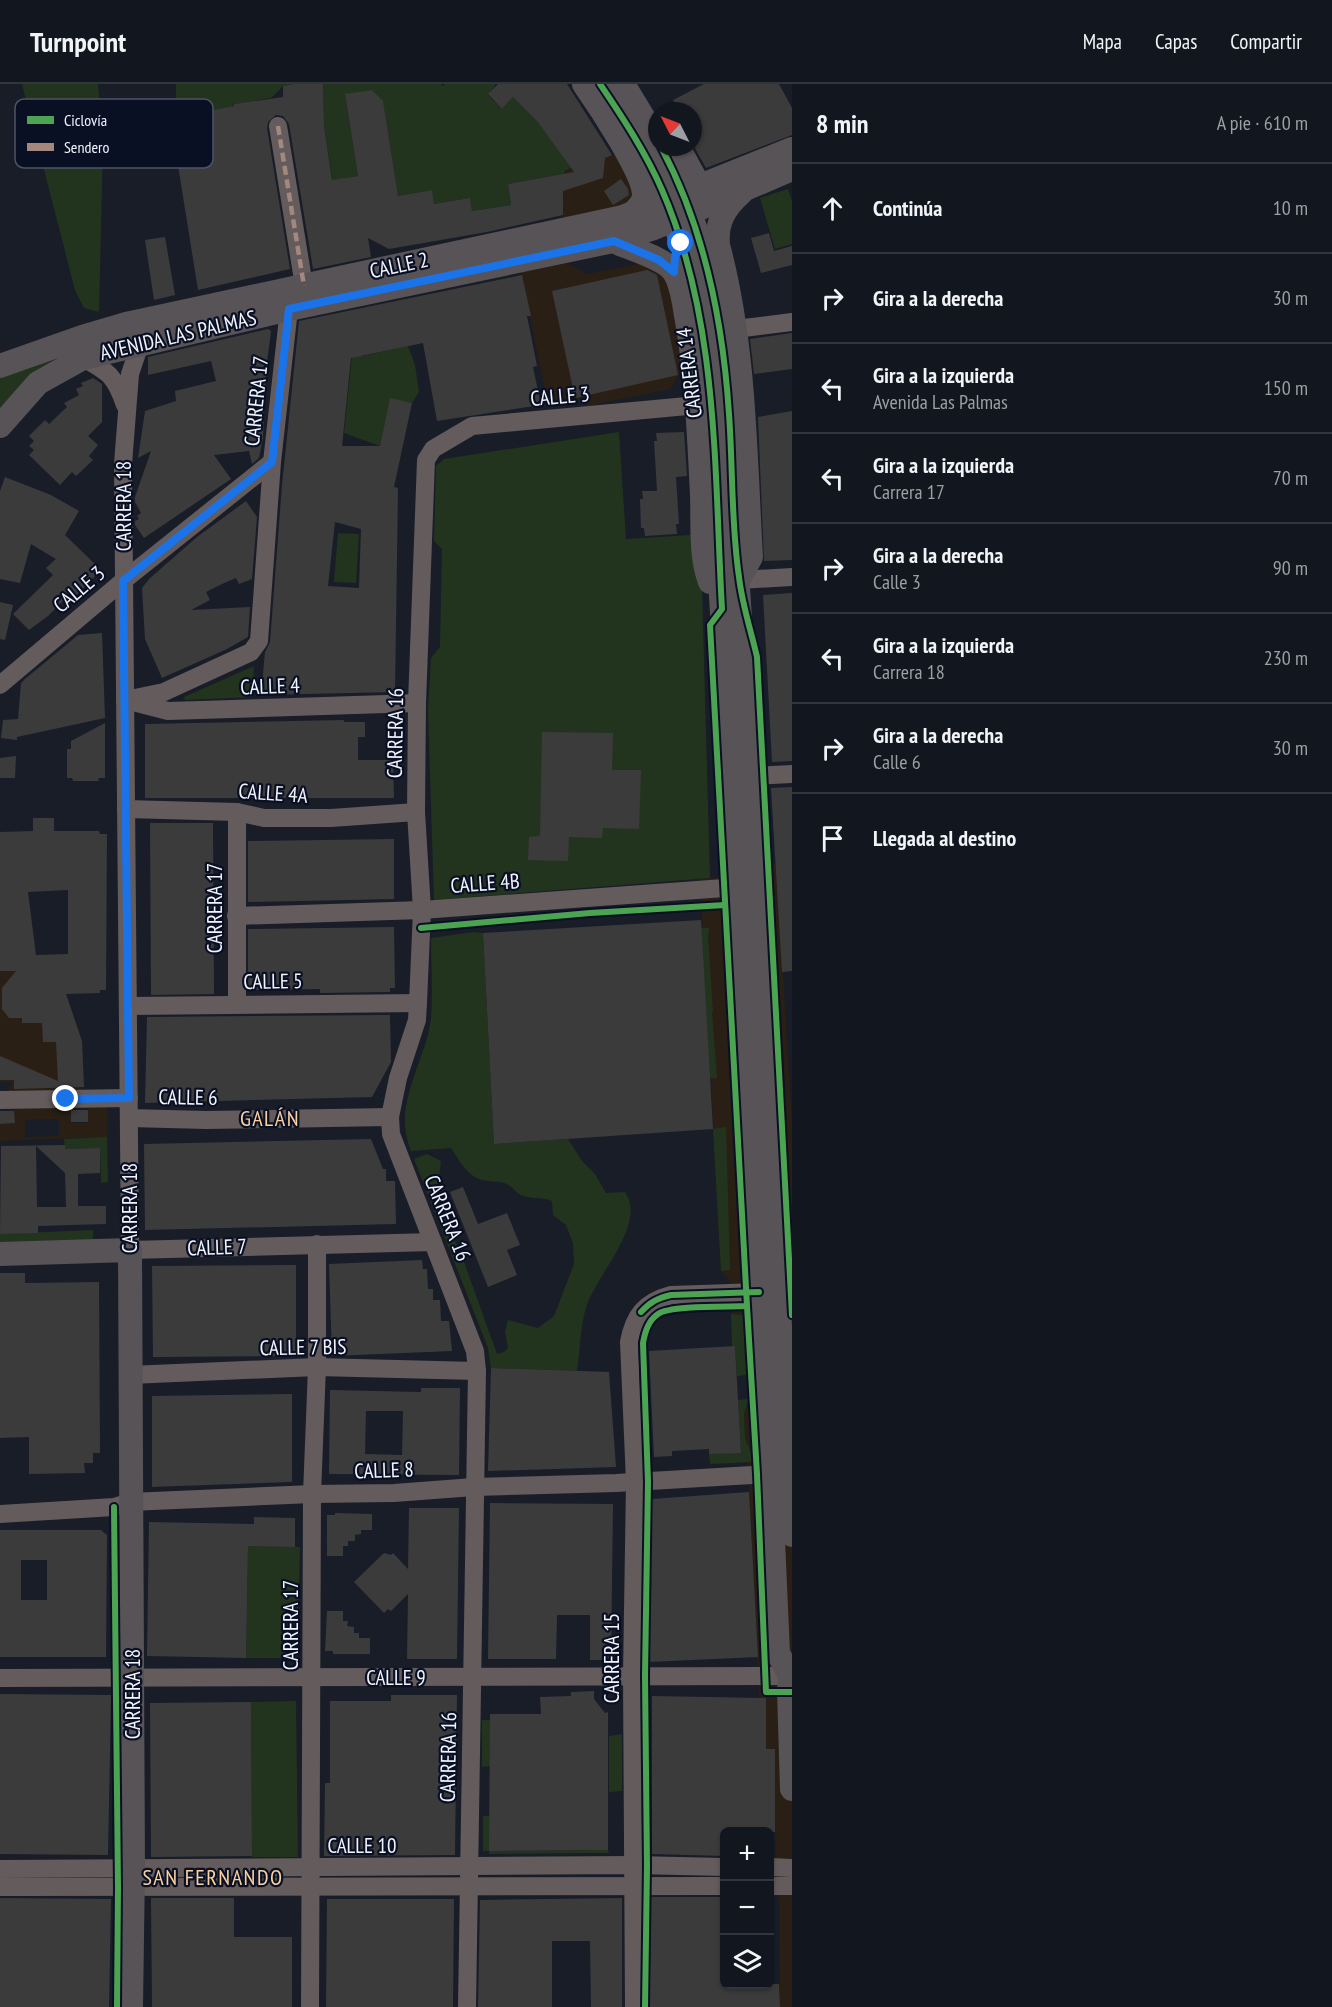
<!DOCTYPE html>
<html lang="es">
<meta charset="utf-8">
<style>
body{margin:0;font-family:"PT Sans Narrow",sans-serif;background:#1f232b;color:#f1f3f6}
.controls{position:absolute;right:18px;bottom:18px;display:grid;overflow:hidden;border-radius:9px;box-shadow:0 2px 4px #0004}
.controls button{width:54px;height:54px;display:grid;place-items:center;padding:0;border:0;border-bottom:2px solid #31353c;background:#12161e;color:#f1f3f6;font:30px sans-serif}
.compass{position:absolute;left:648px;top:18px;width:54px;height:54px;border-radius:50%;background:#12161e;box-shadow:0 2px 4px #0004;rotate:312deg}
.stop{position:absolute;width:18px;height:18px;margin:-14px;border:4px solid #1a73e8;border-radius:50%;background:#fff}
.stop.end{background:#1a73e8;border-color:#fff;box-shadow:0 2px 6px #0008}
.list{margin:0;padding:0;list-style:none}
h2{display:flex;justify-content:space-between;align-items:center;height:78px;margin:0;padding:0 24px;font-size:26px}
h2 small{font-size:20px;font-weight:400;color:#9c9fa4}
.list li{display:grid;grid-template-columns:39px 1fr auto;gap:18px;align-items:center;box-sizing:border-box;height:90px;padding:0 24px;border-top:2px solid #31353c}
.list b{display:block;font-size:22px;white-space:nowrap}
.list p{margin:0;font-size:20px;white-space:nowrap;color:#9c9fa4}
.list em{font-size:20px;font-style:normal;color:#9c9fa4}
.icon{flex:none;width:33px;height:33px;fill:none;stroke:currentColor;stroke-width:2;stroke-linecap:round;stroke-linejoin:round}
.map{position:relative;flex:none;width:792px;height:1923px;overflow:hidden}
header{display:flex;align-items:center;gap:36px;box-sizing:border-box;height:84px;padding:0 30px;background:#12161e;border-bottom:2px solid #31353c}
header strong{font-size:28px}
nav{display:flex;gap:33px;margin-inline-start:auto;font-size:21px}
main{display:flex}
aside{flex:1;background:#12161e}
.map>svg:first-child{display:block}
.commercial{fill:#291f15;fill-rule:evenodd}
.green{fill:#23341e}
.building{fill:#3c3b3c;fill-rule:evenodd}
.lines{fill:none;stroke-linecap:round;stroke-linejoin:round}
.minor{stroke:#635b5c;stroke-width:18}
.major{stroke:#585357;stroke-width:24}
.major-bridge{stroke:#585357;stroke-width:24}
.quiet{stroke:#a5887d;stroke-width:4.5;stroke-dasharray:9 4.5;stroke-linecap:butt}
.cycleway-casing{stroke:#0a1024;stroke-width:10}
.cycleway{stroke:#4ca352;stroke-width:6}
.route{stroke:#1a73e8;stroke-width:8}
.labels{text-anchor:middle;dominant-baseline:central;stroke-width:4.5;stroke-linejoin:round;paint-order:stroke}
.street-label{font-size:21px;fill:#f1f4fd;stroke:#0a1024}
.neighbourhood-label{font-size:22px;letter-spacing:1.5px;fill:#fbd19f;stroke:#0a1024}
.key{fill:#0a1024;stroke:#4f5465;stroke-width:1.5}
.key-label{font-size:16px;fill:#f1f4fd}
</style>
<header>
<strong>Turnpoint</strong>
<nav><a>Mapa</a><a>Capas</a><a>Compartir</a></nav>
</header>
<main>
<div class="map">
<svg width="792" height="1923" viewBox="0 0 792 1923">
<rect width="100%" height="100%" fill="#181d28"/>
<g class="commercial">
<path d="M618 69 638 117 562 137 564 87Z"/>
<path d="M568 179 587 190 643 179 655 184 668 197 685 281 670 305 588 322 575 314 548 323 521 187Z"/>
<path d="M0 761 35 871 52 870 82 957 84 1009 107 1008V1053L0 1057V1040L14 1039V1023H0L12 998H0ZM71 1022H88V1039H71ZM59 1035V1052L25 1053V1036Z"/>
<path d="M776 780 792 1037V1923H780L779 1813H775V1665H766L759 1614 748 1383V1378L752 1377 751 1368 745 1355 744 1329 749 1318 745 1231 731 1230 729 1195 721 1187 700 795 737 792 756 781Z"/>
</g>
<g class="green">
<path d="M22 0H98L103 58 99 228 84 224 75 206Z"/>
<path d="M176 0H294L283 2 271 14 234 20 232 23 188 31 194 66 176 69Z"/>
<path d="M323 0H441L443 2 445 0H496L488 11 502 25 513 13 540 39 571 84 564 87V90L508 100 511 121 472 127 470 114 434 120 432 106 398 112 383 18 372 6 345 11 358 92 344 94 335 112 324 42Z"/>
<path d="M788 105 792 117V160L775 165 760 114Z"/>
<path d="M173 243 0 327V293L28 285 85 260Z"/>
<path d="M408 262 415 281 419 308 412 319 390 315 380 362 344 349 352 272H363Z"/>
<path d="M619 348 626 455 691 451 702 504 710 794 434 816 428 625 431 574 440 563 442 465 434 457 436 382 444 375Z"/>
<path d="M338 449 359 450 356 499 334 498Z"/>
<path d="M254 582 252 613 185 616 184 613Z"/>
<path d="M701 844H709L708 853 713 928H712L717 994H709Z"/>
<path d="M474 848 483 849 494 1060 568 1055 582 1077 595 1090 606 1109 625 1108C648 1141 593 1194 585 1227 580 1246 580 1268 577 1287L491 1284 488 1264 414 1075 427 1070 441 1077 439 1093 446 1103 438 1118 463 1175 497 1270 504 1268 508 1264 505 1248 508 1236 538 1244 554 1232 574 1180 573 1159 566 1141 553 1131 552 1117C541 1112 531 1116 521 1111 516 1109 514 1104 510 1102 500 1095 489 1099 479 1095 466 1090 458 1074 451 1064L411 1067C391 1019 427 977 431 933 433 907 431 880 431 854Z"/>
<path d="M726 1043 730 1186 721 1187 713 1045Z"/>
<path d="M107 1053 108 1098 101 1099 100 1064 65 1065 64 1055Z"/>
<path d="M93 1146V1158L0 1161V1150Z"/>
<path d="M731 1230 744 1231 747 1291 737 1292 735 1262H732Z"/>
<path d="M749 1315 744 1329 745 1355 751 1368 752 1378 710 1380 709 1370 741 1368 738 1316Z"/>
<path d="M248 1462 300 1463 297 1574H246Z"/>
<path d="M296 1617 298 1773H252L251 1618Z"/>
<path d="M482 1636H490V1682L482 1683Z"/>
<path d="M622 1650V1707L609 1708V1652Z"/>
<path d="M483 1732H490V1767L608 1766 609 1769 489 1770V1767H483Z"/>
</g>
<g class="building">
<path d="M294 0H323L324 42 332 96 358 92 345 10 372 6 383 17 398 112 432 106 434 120 470 114 472 127 511 121 508 100 574 88 538 38 513 13 502 25 488 10 498 0H567L612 71 605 74 603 94 563 107V131L487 148 389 165 368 154 371 173 313 185 289 40 283 32 276 31 268 38 267 44 290 185 198 206 176 69 194 66 188 31 234 22V20L283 13V2Z"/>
<path d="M704 0H779L792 24V51L706 84 693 61V27H679L673 16Z"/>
<path d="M621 95 628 105 629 111 613 121 604 107Z"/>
<path d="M769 149 774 167 792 162V181L761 189 751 154Z"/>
<path d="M165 153 175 211 154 216 145 156Z"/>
<path d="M647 186 657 191 678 291 575 314 552 207Z"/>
<path d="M522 191 531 232H527L537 282 533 283 541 321 437 337 423 259 351 274 342 362H380L390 314 412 319 394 403 398 404 395 608 261 611 265 568 270 558 282 401 299 237ZM335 438 361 445 359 504 328 502Z"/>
<path d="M268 245 271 247 266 286 263 354 259 374 252 380 249 367 214 371 231 395 144 454 135 441V437L139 435 137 432 141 429 135 418V413L151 367 138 374 145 327 176 317 175 307 216 297 211 277 148 291V273Z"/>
<path d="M792 249V285L754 290 750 255Z"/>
<path d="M93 294 102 300V338L88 352 98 361 89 372 93 376 76 392 72 388 60 401 29 371 34 366 29 362 34 357 29 352 45 336 49 340 67 323 64 319 79 311 76 305 83 302 81 299Z"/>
<path d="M792 327V476L764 477 758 333Z"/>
<path d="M684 348 687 392 676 393 679 440H676L677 450 645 452 644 444H641L640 415H643L642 407H657L654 357H657L656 349Z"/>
<path d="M5 393 51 411 79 427 65 451 101 486 75 513 71 509 48 532 29 546 13 530 53 491 46 484 56 475 31 460 20 499 0 495V407Z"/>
<path d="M246 417 257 433 252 495 239 500 236 494 222 500 206 508 210 516 191 526 250 523 248 553 227 565 162 594 145 555 142 504 149 495 197 453Z"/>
<path d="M792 509V677L772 678 763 511Z"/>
<path d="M0 518 13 521 5 556 0 555Z"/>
<path d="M102 549 105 634 17 653V656L1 654 3 636 18 635 21 599 25 595 78 551Z"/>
<path d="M344 636V638H365V653H358V676H393L394 714H145V640Z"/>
<path d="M105 639V694H98L99 697H73L72 694H67V665H71V657Z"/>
<path d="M542 648 613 649 612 686H641L639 745 603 744 602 754 569 753 568 777 528 776 529 753 540 752Z"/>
<path d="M16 672 15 694H0V674Z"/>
<path d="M792 703V887L782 888 771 704Z"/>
<path d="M33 734H54V747H99L100 750H107L106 906H100V909L66 910 82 957 84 1003 14 1005V996H0V972L58 997 56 958H43L42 939H22V934H9L2 925V904L16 887H0V748L33 747ZM68 806V870L36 871 28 808Z"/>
<path d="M150 739H213L214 910 151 911Z"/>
<path d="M394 755V815L248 818V757Z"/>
<path d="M701 836 713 1045 494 1060 483 849Z"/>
<path d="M394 843 395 904H390V908L320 909V905L248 906V845Z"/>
<path d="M390 931 391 978 372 1013 145 1019 147 933Z"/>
<rect x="71" y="1026" width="17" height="12"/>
<path d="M0 1027H14L15 1039 0 1040Z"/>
<path d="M371 1055 383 1085H386V1097H395L396 1140 145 1146 144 1060Z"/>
<path d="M65 1061V1065L100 1064V1089L78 1090V1122H106V1140L38 1142V1149L0 1150 1 1062ZM36 1062 65 1089 66 1123H37Z"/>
<path d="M463 1103 478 1140 507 1129 520 1161 507 1166 517 1191 488 1203 450 1108Z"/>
<path d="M422 1176 423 1185H427L428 1205H433V1216H440L441 1237H449L452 1267 332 1272 329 1180Z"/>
<path d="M296 1181V1272L153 1273 152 1182Z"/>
<path d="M0 1189H25V1199L99 1198 100 1369H93V1379H84L85 1389 29 1390V1353L0 1354Z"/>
<path d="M735 1262 741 1369 709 1370V1365L672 1367V1372L654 1373 649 1267Z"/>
<path d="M491 1284 609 1288 616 1383 488 1387Z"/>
<path d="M421 1304H460L459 1391 329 1390 330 1306 421 1308ZM366 1327H403L402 1371 365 1370Z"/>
<path d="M292 1310V1398L152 1403V1312Z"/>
<path d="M749 1408 758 1573 648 1578 652 1415Z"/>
<path d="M490 1419 613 1420 611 1576H590V1531H557L556 1575H488Z"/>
<path d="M409 1424H459L457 1575H407L408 1510 391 1527 388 1525 384 1529 354 1498 384 1469 391 1471 393 1469 408 1485Z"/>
<path d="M335 1429 372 1430V1446H361V1450L355 1451V1457H348V1462H343V1472H327V1431H335Z"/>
<path d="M254 1433 295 1434V1463L248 1462 246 1574 147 1572 149 1438 254 1440Z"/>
<path d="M0 1446H101L107 1451 106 1573H0ZM21 1476H47V1516H21Z"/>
<path d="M327 1527H343V1537H348L347 1542 354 1543V1549H359V1554H370V1570H333V1567H325Z"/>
<path d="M594 1607V1615L605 1629 608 1628V1766L489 1767 490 1630H541L540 1613 571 1612V1608Z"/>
<path d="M0 1610 111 1611 108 1771 0 1770Z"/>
<path d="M391 1611H457L455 1771 324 1772 325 1699H330V1617H391Z"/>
<path d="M652 1612 766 1614V1665H775V1748H724V1772L652 1770Z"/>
<path d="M251 1618 252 1772 151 1773 150 1619Z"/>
<path d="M649 1813H724V1900H779L780 1923H648Z"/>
<path d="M0 1814 111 1815 109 1923H0Z"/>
<path d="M151 1814H234V1853H292V1923H152Z"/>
<path d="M622 1814V1923H591L590 1857H552V1923H478L480 1816Z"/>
<path d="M327 1815H454L453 1923H326Z"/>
</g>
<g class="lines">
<g class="minor">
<path d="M278 42 304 202"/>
<path d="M736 245 792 238"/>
<path d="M140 260 130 290 123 380 130 1166 433 1158"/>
<path d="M83 274C109 288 115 292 125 321"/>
<path d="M739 496 792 493"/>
<path d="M0 601 123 497 272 378"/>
<path d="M125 616 164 608 251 568 259 557 272 378 289 225"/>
<path d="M129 617 168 627 417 619"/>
<path d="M750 692 792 690"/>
<path d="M126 725 237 728 264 734H331L416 728"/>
<path d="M236 832 422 826 738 803"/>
<path d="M237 920V728"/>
<path d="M128 922 418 919"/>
<path d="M0 1016 129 1014"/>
<path d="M129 1034 206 1036 390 1033"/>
<path d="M130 1291 317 1283 477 1287"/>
<path d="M0 1430 114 1423 130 1418 312 1410 394 1409 474 1403 616 1399 752 1391 770 1388"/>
<path d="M0 1594 790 1592"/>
<path d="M770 1783 792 1784"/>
<path d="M0 1785 634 1781 724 1783"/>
<path d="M770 1802H792"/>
<path d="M0 1803 724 1802"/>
<path d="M310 1923 312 1410 317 1283V1160"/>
<path d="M467 1923 477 1287 475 1267 391 1050 390 1033 398 994 417 936 418 919 422 826 416 728 417 619 426 376 433 365 472 342 698 321"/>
<path d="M634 1923 632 1592 635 1398 629 1258C634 1231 645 1218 671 1211L759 1208"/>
</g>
<g class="major">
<path d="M584 0C598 20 644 89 644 111 644 119 637 125 632 130"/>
<path d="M623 0 657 56"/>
<path d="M678 63 708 118"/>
<path d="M613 157C630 165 665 174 674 188 683 202 684 222 687 237 697 295 699 353 702 411 703 438 700 472 710 498"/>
<path d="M0 282 82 253 126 240 623 133 792 65"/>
<path d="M0 342 38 299 83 274 289 225 613 157 654 144 792 85"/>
<path d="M736 473 755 767 770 1069 792 1451"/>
<path d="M719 476 770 1388 778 1569 790 1592"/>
<path d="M740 493 751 473C745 369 745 262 718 161 716 139 724 124 741 109"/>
<path d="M0 1170 130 1166 133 1784 131 1923"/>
<path d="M792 1585 790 1592 789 1607 792 1705"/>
</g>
<g class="major-bridge">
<path d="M600 0C624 34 646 69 662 107 713 223 713 351 719 476"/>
<path d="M661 63C729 190 730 333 736 473"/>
</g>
<path class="quiet" d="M278 42 304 202"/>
<defs>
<g id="cycleway">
<path d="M600 0C623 34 646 69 662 106 719 237 714 385 722 525L710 541 747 1222C729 1223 670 1221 658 1230 648 1237 645 1248 643 1259L648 1398 645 1592 647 1782 645 1923"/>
<path d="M661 63C705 145 723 238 729 330 733 384 731 439 739 493 742 520 751 547 757 573L792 1231"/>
<path d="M421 844 590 829 725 821"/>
<path d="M747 1222 757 1390 766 1608H792"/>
<path d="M641 1228C650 1218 658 1214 671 1211L759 1208"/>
<path d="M114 1423 118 1803 117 1923"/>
</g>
</defs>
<use href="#cycleway" class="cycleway-casing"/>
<use href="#cycleway" class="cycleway"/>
</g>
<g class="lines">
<path class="route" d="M66 1015 129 1014 123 497 272 378 289 225 614 157 659 176 674 188 675 172 681 159"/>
</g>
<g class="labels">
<g class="street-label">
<text transform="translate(399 181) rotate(-12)">CALLE 2</text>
<text transform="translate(178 251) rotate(-13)">AVENIDA LAS PALMAS</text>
<text transform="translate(689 289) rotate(-97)">CARRERA 14</text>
<text transform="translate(560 312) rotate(-5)">CALLE 3</text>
<text transform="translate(256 317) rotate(-84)">CARRERA 17</text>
<text transform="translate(123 422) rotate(-90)">CARRERA 18</text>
<text transform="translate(79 505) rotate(-40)">CALLE 3</text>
<text transform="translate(270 602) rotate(-2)">CALLE 4</text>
<text transform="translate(395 649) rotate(-89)">CARRERA 16</text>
<text transform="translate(273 709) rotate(4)">CALLE 4A</text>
<text transform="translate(485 799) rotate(-4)">CALLE 4B</text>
<text transform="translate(214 824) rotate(-90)">CARRERA 17</text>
<text transform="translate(273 897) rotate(-1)">CALLE 5</text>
<text transform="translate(188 1013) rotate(1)">CALLE 6</text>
<text transform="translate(129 1124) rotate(-90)">CARRERA 18</text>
<text transform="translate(448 1134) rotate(68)">CARRERA 16</text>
<text transform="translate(217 1163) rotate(-2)">CALLE 7</text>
<text transform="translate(303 1263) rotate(-1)">CALLE 7 BIS</text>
<text transform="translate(384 1386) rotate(-2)">CALLE 8</text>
<text transform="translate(290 1541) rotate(-90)">CARRERA 17</text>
<text transform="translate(611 1574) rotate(-90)">CARRERA 15</text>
<text x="396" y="1593">CALLE 9</text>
<text transform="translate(132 1610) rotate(-90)">CARRERA 18</text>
<text transform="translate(448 1673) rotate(-89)">CARRERA 16</text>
<text x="362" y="1761">CALLE 10</text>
</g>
<g class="neighbourhood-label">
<text x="270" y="1034">GALÁN</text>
<text x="213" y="1793">SAN FERNANDO</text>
</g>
</g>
<rect x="15" y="15" width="198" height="69" rx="9" class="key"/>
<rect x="27" y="32" width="27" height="8" fill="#4ca352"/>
<rect x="27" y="59" width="27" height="8" fill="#a5887d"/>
<g class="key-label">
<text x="64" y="42">Ciclovía</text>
<text x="64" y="69">Sendero</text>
</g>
</svg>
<div class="controls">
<button>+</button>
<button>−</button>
<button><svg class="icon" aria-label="layers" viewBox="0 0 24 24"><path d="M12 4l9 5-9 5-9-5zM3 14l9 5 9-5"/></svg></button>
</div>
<svg class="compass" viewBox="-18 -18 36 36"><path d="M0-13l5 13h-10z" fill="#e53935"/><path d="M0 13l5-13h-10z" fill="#9c9fa4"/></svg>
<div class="stop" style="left:681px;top:159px"></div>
<div class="stop end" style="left:66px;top:1015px"></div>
</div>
<aside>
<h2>8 min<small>A pie · 610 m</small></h2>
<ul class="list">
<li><svg class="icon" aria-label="ahead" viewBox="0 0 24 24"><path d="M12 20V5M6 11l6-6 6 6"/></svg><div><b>Continúa</b></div><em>10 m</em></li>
<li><svg class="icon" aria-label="right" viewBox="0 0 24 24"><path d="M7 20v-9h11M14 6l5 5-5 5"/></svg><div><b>Gira a la derecha</b></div><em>30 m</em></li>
<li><svg class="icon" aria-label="left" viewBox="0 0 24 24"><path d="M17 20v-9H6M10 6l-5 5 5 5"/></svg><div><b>Gira a la izquierda</b><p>Avenida Las Palmas</p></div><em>150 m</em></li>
<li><svg class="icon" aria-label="left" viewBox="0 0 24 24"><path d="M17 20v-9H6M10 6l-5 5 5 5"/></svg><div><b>Gira a la izquierda</b><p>Carrera 17</p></div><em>70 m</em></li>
<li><svg class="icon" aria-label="right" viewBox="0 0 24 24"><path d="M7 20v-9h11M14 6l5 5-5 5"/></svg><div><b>Gira a la derecha</b><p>Calle 3</p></div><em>90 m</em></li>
<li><svg class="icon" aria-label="left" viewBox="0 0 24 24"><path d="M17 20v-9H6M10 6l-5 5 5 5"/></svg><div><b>Gira a la izquierda</b><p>Carrera 18</p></div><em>230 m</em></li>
<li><svg class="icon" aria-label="right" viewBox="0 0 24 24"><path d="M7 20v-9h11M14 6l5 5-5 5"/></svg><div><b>Gira a la derecha</b><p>Calle 6</p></div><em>30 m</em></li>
<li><svg class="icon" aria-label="arrive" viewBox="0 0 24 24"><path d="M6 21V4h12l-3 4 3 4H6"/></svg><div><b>Llegada al destino</b></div></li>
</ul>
</aside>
</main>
